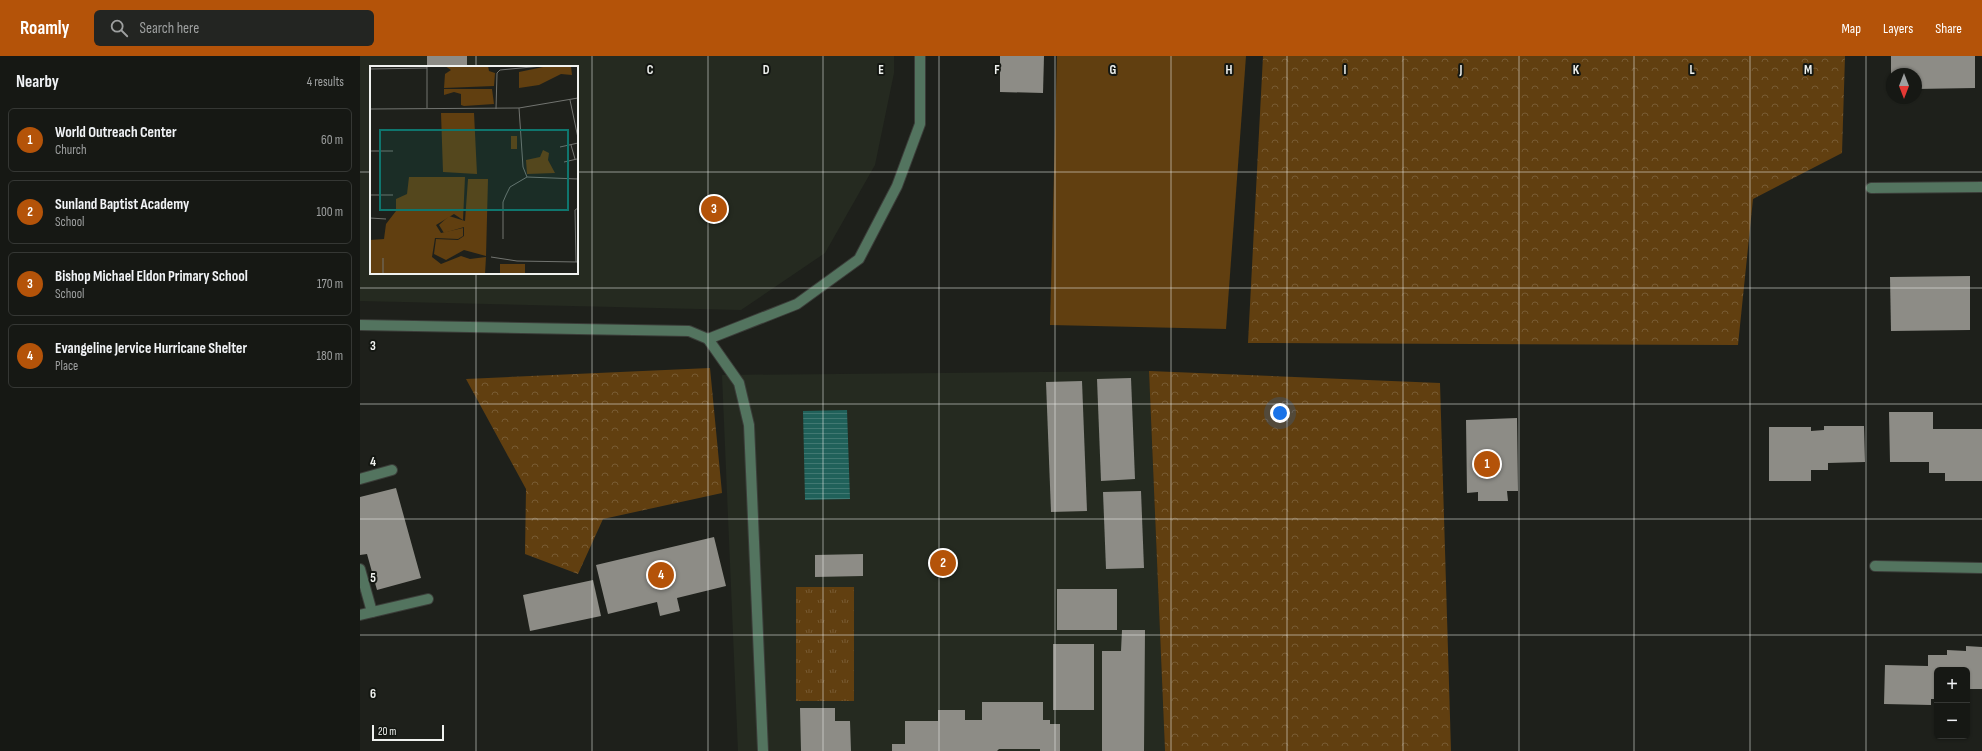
<!DOCTYPE html>
<meta charset="utf-8">
<style>
body{margin:0;font-family:"Sofia Sans Condensed",sans-serif;background:#232522;color:#f1f3f6}
.controls{position:absolute;right:12px;bottom:12px;display:grid;overflow:hidden;border-radius:6px;box-shadow:0 1px 3px #0004}
.controls button{width:36px;height:36px;display:grid;place-items:center;padding:0;border:0;border-bottom:1px solid #353734;background:#161814;color:#f1f3f6;font:20px sans-serif}
.compass{position:absolute;left:1526px;top:12px;width:36px;height:36px;border-radius:50%;background:#161814;box-shadow:0 1px 3px #0004;rotate:180deg}
.scale{position:absolute;left:12px;bottom:10px;width:72px;box-sizing:border-box;padding-left:4px;border:2px solid #f0f2ef;border-top:0;font-size:11px;line-height:14px;white-space:nowrap;color:#f0f2ef;-webkit-text-stroke:3px #141712;paint-order:stroke}
.you{position:absolute;left:920px;top:357px;width:14px;height:14px;margin:-10px;border:3px solid #fff;border-radius:50%;background:#1a73e8;box-shadow:0 0 0 6px #1a73e833}
.badge{display:grid;place-items:center;width:26px;height:26px;border-radius:50%;background:#b45309;color:#fff;font-size:13px;font-weight:700}
.pin{position:absolute;translate:-50% -50%;border:2px solid #fff;box-shadow:0 1px 4px #0006}
.list{margin:0;padding:0;list-style:none}
h2{display:flex;justify-content:space-between;align-items:center;height:52px;margin:0;padding:0 16px;font-size:17px}
h2 small{font-size:13px;font-weight:400;color:#9ea0a0}
.list li{display:grid;grid-template-columns:26px 1fr auto;gap:12px;align-items:center;box-sizing:border-box;height:64px;margin:0 8px 8px;padding:0 8px;border:1px solid #353734;border-radius:6px}
.list b{display:block;font-size:15px;white-space:nowrap}
.list p{margin:0;font-size:13px;white-space:nowrap;color:#9ea0a0}
.list em{font-size:13px;font-style:normal;color:#9ea0a0}
.icon{flex:none;width:22px;height:22px;fill:none;stroke:currentColor;stroke-width:2;stroke-linecap:round;stroke-linejoin:round}
.map{position:relative;flex:none;width:1622px;height:695px;overflow:hidden}
header{display:flex;align-items:center;gap:24px;box-sizing:border-box;height:56px;padding:0 20px;background:#b45309;color:#fff}
header strong{font-size:19px}
nav{display:flex;gap:22px;margin-inline-start:auto;font-size:14px}
.search{width:280px;height:36px;background:#232522;display:flex;align-items:center;gap:10px;box-sizing:border-box;padding:0 14px;border-radius:6px;color:#9ea0a0;font-size:15px}
main{display:flex}
aside{flex:1;background:#161814}
.map>svg:first-child{display:block}
.built{fill:#252a20;fill-rule:evenodd}
.grass{fill:#613f10}
.forest{fill:url(#forest-crowns)}
.park{fill:url(#park-tufts)}
.water{fill:url(#water-rules)}
.building{fill:#8d8c86}
.lines{fill:none;stroke-linecap:round;stroke-linejoin:round}
.minor-casing{stroke:#3b3d39;stroke-width:12}
.minor{stroke:#53745f;stroke-width:10}
.grid{fill:none;stroke:#f0f2ef;stroke-width:1;stroke-opacity:0.55}
.inset-road{fill:none;stroke:#727470;stroke-width:1}
.view{fill:#0f766e;fill-opacity:0.15;stroke:#0f766e;stroke-width:2}
.inset-edge{fill:none;stroke:#f0f2ef;stroke-width:2}
.grid-label{font-size:13px;text-anchor:middle;font-weight:bold;fill:#f0f2ef;stroke:#141712;stroke-width:4;stroke-linejoin:round;paint-order:stroke}
</style>
<header>
<strong>Roamly</strong>
<div class="search"><svg class="icon" aria-label="search" viewBox="0 0 24 24"><circle cx="10" cy="10" r="6"/><path d="M15 15l6 6"/></svg>Search here</div>
<nav><a>Map</a><a>Layers</a><a>Share</a></nav>
</header>
<main>
<aside>
<h2>Nearby<small>4 results</small></h2>
<ul class="list">
<li><span class="badge">1</span><div><b>World Outreach Center</b><p>Church</p></div><em>60 m</em></li>
<li><span class="badge">2</span><div><b>Sunland Baptist Academy</b><p>School</p></div><em>100 m</em></li>
<li><span class="badge">3</span><div><b>Bishop Michael Eldon Primary School</b><p>School</p></div><em>170 m</em></li>
<li><span class="badge">4</span><div><b>Evangeline Jervice Hurricane Shelter</b><p>Place</p></div><em>180 m</em></li>
</ul>
</aside>
<div class="map">
<svg width="1622" height="695" viewBox="0 0 1622 695">
<defs>
<pattern id="forest-crowns" width="20" height="18" patternUnits="userSpaceOnUse"><rect width="20" height="18" fill="#613f10"/><path d="M2 6a3 3 0 1 1 6 0M12 15a3 3 0 1 1 6 0" fill="none" stroke="#785b33"/></pattern>
<pattern id="park-tufts" width="24" height="20" patternUnits="userSpaceOnUse"><rect width="24" height="20" fill="#613f10"/><path d="M3 7l-1-3M5 7V3M7 7l1-3M15 17l-1-3M17 17v-4M19 17l1-3" fill="none" stroke="#785b33"/></pattern>
<pattern id="water-rules" width="6" height="5" patternUnits="userSpaceOnUse"><rect width="6" height="5" fill="#20615a"/><path d="M0 2.5h6" fill="none" stroke="#417872"/></pattern>
</defs>
<rect width="100%" height="100%" fill="#1e201b"/>
<g class="built">
<path d="M0 0H534V17L515 109 465 197 381 254 0 245ZM11 11H217V217H11Z"/>
<path d="M789 315 805 695H378L362 319Z"/>
</g>
<path class="grass" d="M697 0H886L866 273 690 269Z"/>
<g class="forest">
<path d="M903 0H1485L1482 97 1393 143 1378 289 888 287Z"/>
<path d="M350 312 362 437 243 463 218 518 165 498 166 433 106 323Z"/>
<path d="M789 315 1080 327 1091 695H805Z"/>
</g>
<rect class="park" x="436" y="531" width="58" height="114"/>
<path class="water" d="M487 354 490 443 445 444 443 355Z"/>
<g class="building">
<rect x="67" y="0" width="40" height="11"/>
<path d="M640 0H684L683 37 640 36Z"/>
<path d="M1531 0H1615V32L1556 33V18H1531Z"/>
<path d="M1610 220V274L1531 275 1530 221Z"/>
<path d="M771 322 775 423 741 425 737 323Z"/>
<path d="M722 325 727 455 691 456 686 326Z"/>
<path d="M1529 356H1573V373H1622V425H1585V417H1569V406H1530Z"/>
<path d="M1157 362 1158 435H1147L1148 445H1118V436L1107 437 1106 364Z"/>
<path d="M1464 370H1504L1505 406 1468 407V414H1451V425H1409V371H1451V375L1464 374Z"/>
<path d="M36 432 61 522 17 534 7 498 0 499V441Z"/>
<path d="M781 435 784 512 746 513 743 436Z"/>
<path d="M354 481 366 530 317 542 320 555 300 560 297 546 248 558 236 509Z"/>
<path d="M503 498V520L455 521V499Z"/>
<path d="M233 524 241 560 170 575 163 539Z"/>
<rect x="697" y="533" width="60" height="41"/>
<path d="M762 574H785L784 695H742V595H761Z"/>
<rect x="693" y="588" width="41" height="66"/>
<path d="M1606 590 1622 591V633H1607V614H1577V643H1571V649L1524 648 1525 609 1568 610V599H1587V594L1606 595Z"/>
<path d="M622 646H683V664H690V668H700V695H680V693H639L637 695H532V688H545V665H578V654H605V664H622Z"/>
<path d="M440 652H475V665H490L491 695H441Z"/>
</g>
<g class="lines">
<defs>
<g id="minor">
<path d="M1511 132 1622 131"/>
<path d="M0 269 329 275 348 283 379 327 389 369 403 695"/>
<path d="M348 283 437 248 499 203 537 130 560 68V0"/>
<path d="M0 423 32 414"/>
<path d="M1515 510 1622 512"/>
<path d="M0 513 12 556"/>
<path d="M0 559 68 543"/>
</g>
</defs>
<use href="#minor" class="minor-casing"/>
<use href="#minor" class="minor"/>
</g>
<path class="grid" d="M116 0V11M232 0V695M348 0V695M463 0V695M579 0V695M695 0V695M811 0V695M927 0V695M1043 0V695M1159 0V695M1274 0V695M1390 0V695M1506 0V695M0 116H11M217 116H1622M116 217V695M0 232H1622M0 348H1622M0 463H1622M0 579H1622"/>
<g transform="translate(10 10)">
<rect width="208" height="208" fill="#1e201b"/>
<path d="M98 113H118L116 190 94 184 76 194 64 188 66 173 88 174 94 170V161L74 167 69 159 79 150 95 155ZM130 198H155V208H130Z" fill="#613f10"/>
<path d="M75 0H118L119 5 125 7 124 20 74 22 75 8 81 4ZM178 0H201L202 9 191 8 169 19 149 22V6ZM74 23H122L124 38 94 40 91 39V28L84 26 74 29ZM71 47H104L107 108 73 106ZM173 84 179 87 178 94 185 107 157 108 156 94 170 91ZM39 111H95L93 154 84 148 66 159 71 167 93 162V170L88 173 65 172 62 191 71 198 91 190 100 193 116 191 115 208H0V174L14 173 16 158 26 145V133L37 128Z" fill="#613f10"/>
<path d="M141 70H147V83H141Z" fill="#613f10"/>
<path class="inset-road" d="M57 1V42M0 3 57 2M200 34 208 72M149 42 153 101 157 111 208 113M0 43 149 42 208 32M126 43 127 7 130 4 172 0M201 79 205 93M190 81 208 77M0 85H23M194 96 207 93M0 129H23M0 152 16 153M133 173V136L136 129 140 121 157 111M121 191 147 195 208 196M13 192V208M206 196 205 144 208 142"/>
<path class="view" d="M10 64H198V144H10Z"/>
<rect width="208" height="208" class="inset-edge"/>
</g>
<g class="grid-label">
<text x="290" y="18">C</text>
<text x="406" y="18">D</text>
<text x="521" y="18">E</text>
<text x="637" y="18">F</text>
<text x="753" y="18">G</text>
<text x="869" y="18">H</text>
<text x="985" y="18">I</text>
<text x="1101" y="18">J</text>
<text x="1216" y="18">K</text>
<text x="1332" y="18">L</text>
<text x="1448" y="18">M</text>
<text x="13" y="294">3</text>
<text x="13" y="410">4</text>
<text x="13" y="526">5</text>
<text x="13" y="642">6</text>
</g>
</svg>
<div class="controls">
<button>+</button>
<button>−</button>
</div>
<svg class="compass" viewBox="-18 -18 36 36"><path d="M0-13l5 13h-10z" fill="#e53935"/><path d="M0 13l5-13h-10z" fill="#9ea0a0"/></svg>
<div class="scale">20 m</div>
<div class="you"></div>
<div class="pin badge" style="left:1127px;top:408px">1</div>
<div class="pin badge" style="left:583px;top:507px">2</div>
<div class="pin badge" style="left:354px;top:153px">3</div>
<div class="pin badge" style="left:301px;top:519px">4</div>
</div>
</main>
